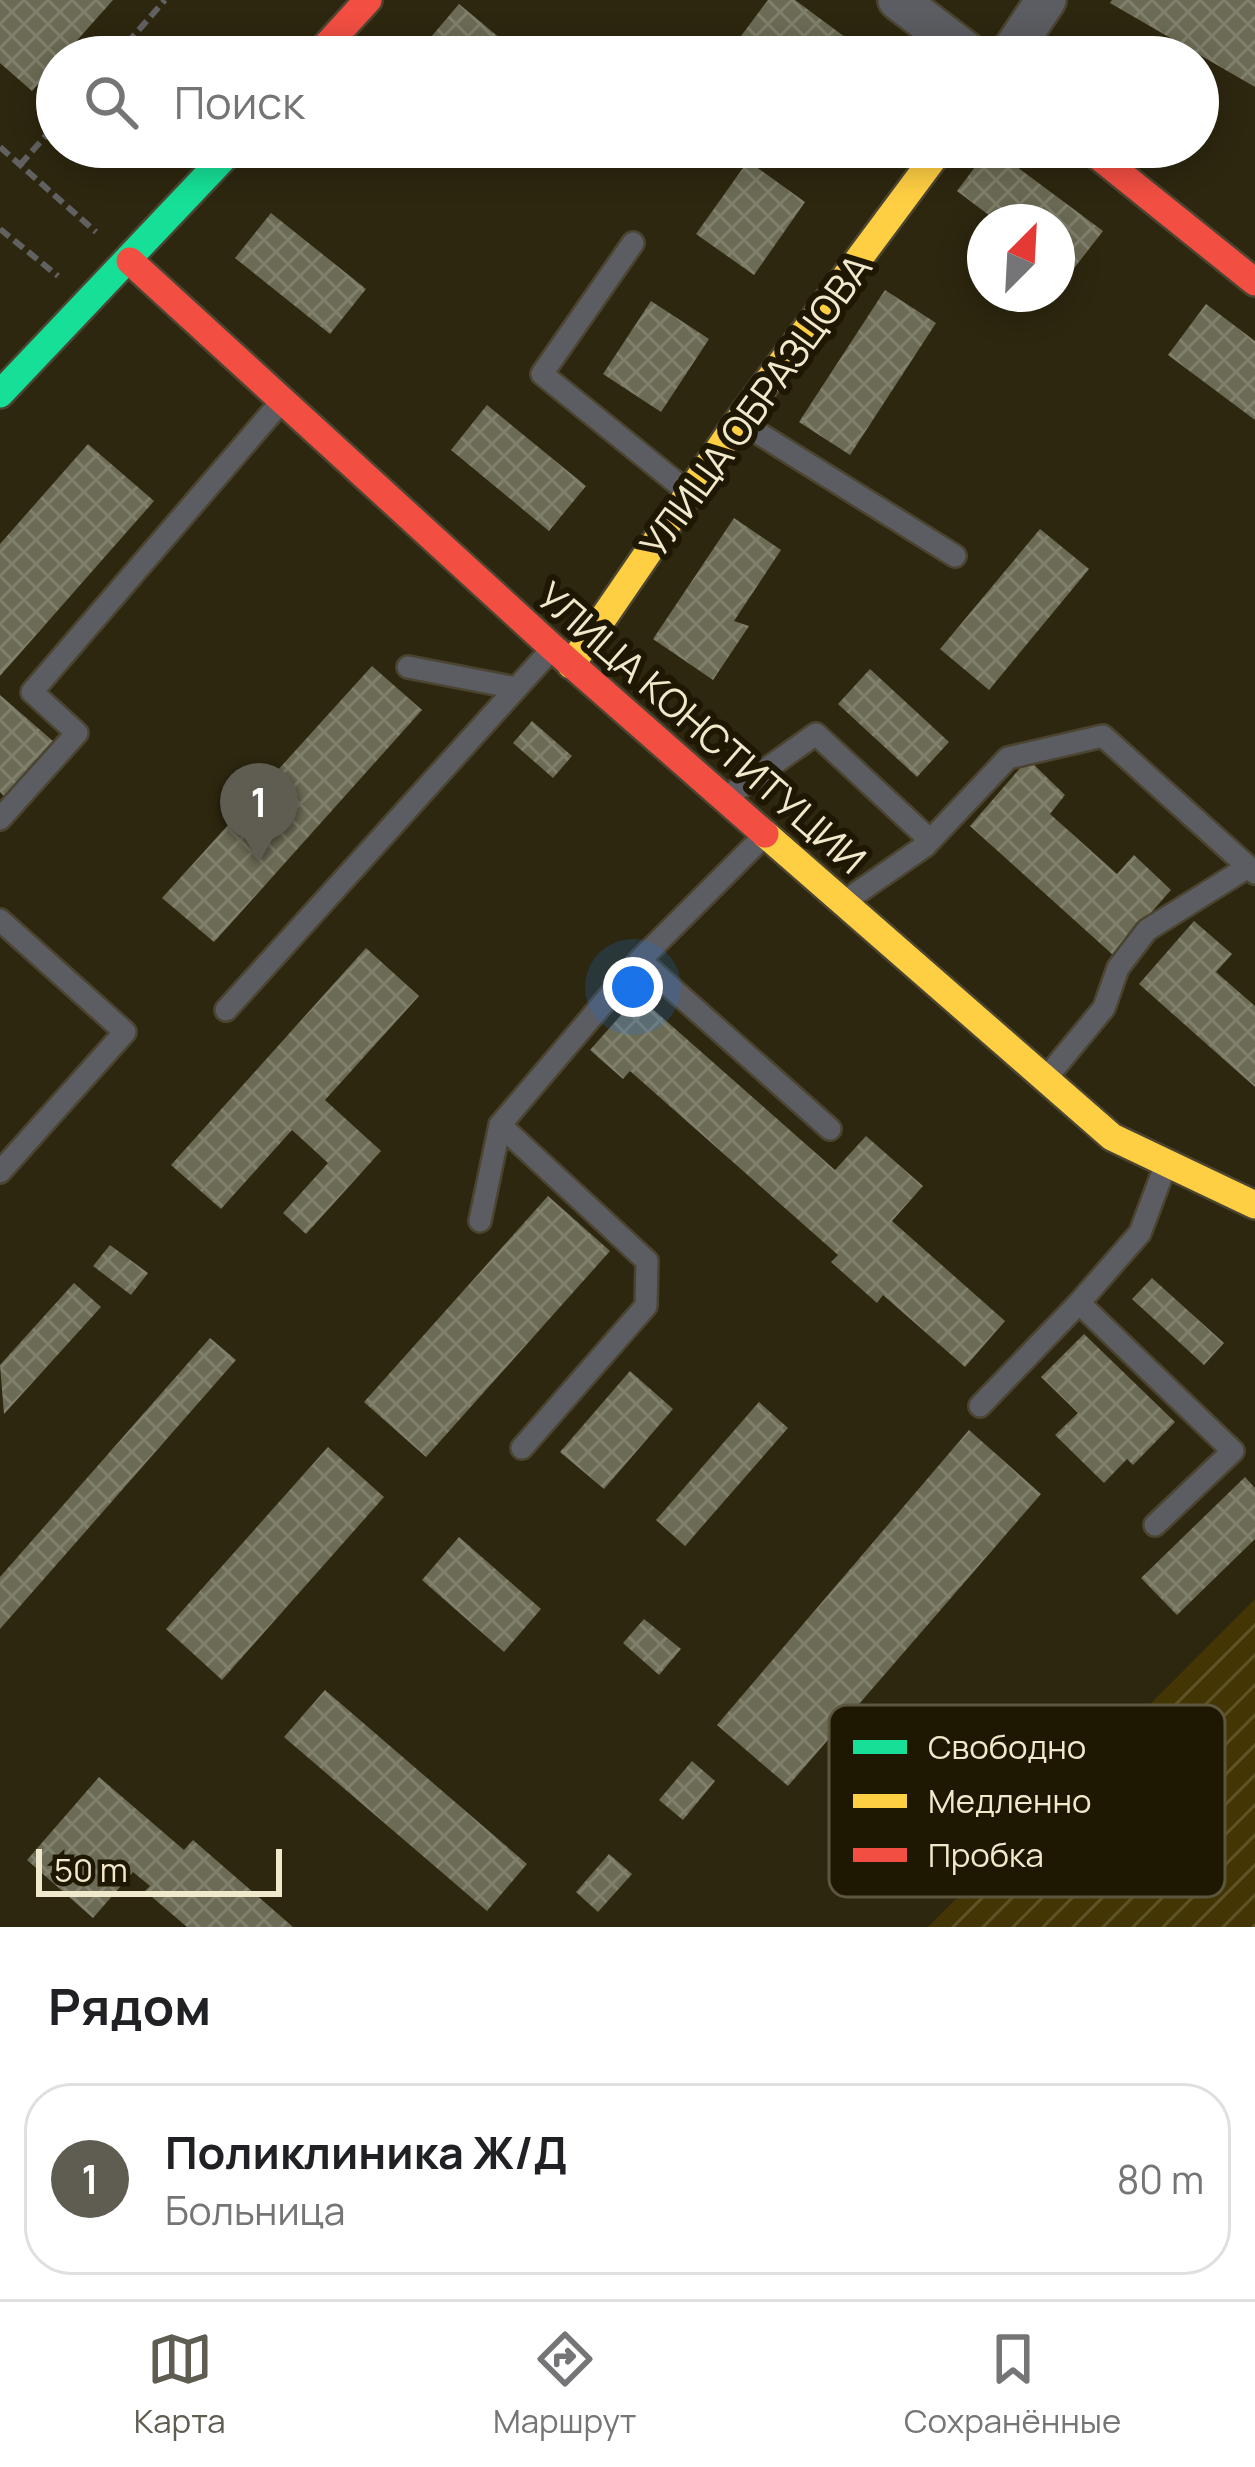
<!DOCTYPE html>
<html lang="ru">
<meta charset="utf-8">
<style>
body{margin:0;font-family:Manrope,sans-serif;background:#f2f2f2;color:#202124}
.compass{position:absolute;left:967px;top:204px;width:108px;height:108px;border-radius:50%;background:#fff;box-shadow:0 6px 30px #0003;rotate:24deg}
.scale{position:absolute;left:36px;bottom:30px;width:246px;box-sizing:border-box;padding-left:12px;border:6px solid #f1e9cc;border-top:0;font-size:33px;line-height:42px;white-space:nowrap;color:#f1e9cc;-webkit-text-stroke:9px #1e1702;paint-order:stroke}
.you{position:absolute;left:633px;top:987px;width:42px;height:42px;margin:-30px;border:9px solid #fff;border-radius:50%;background:#1a73e8;box-shadow:0 0 0 18px #1a73e833}
.badge{display:grid;place-items:center;width:78px;height:78px;border-radius:50%;background:#5f5c52;color:#fff;font-size:39px;font-weight:700}
.pin{position:absolute;translate:-50% -99px;filter:drop-shadow(0 3px 6px #0008)}
.pin::after{content:'';position:absolute;top:63px;width:42px;height:36px;background:inherit;clip-path:polygon(0 0,100% 0,50% 100%)}
.list{margin:0;padding:0;list-style:none}
h2{display:flex;justify-content:space-between;align-items:center;height:156px;margin:0;padding:0 48px;font-size:51px}
h2 small{font-size:39px;font-weight:400;color:#757577}
.list li{display:grid;grid-template-columns:78px 1fr auto;gap:36px;align-items:center;box-sizing:border-box;height:192px;margin:0 24px 24px;padding:0 24px;border:3px solid #e0e0e0;border-radius:48px}
.list b{display:block;font-size:45px;white-space:nowrap}
.list p{margin:0;font-size:39px;white-space:nowrap;color:#757577}
.list em{font-size:39px;font-style:normal;color:#757577}
.icon{flex:none;width:66px;height:66px;fill:none;stroke:currentColor;stroke-width:2;stroke-linecap:round;stroke-linejoin:round}
.map{position:relative;flex:none;width:1255px;height:1927px;overflow:hidden}
.search{position:absolute;background:#fff;box-shadow:0 6px 30px #0003;left:36px;right:36px;top:36px;height:132px;display:flex;align-items:center;gap:30px;box-sizing:border-box;padding:0 42px;border-radius:66px;color:#757577;font-size:45px}
.sheet{height:372px;background:#fff}
nav{display:flex;justify-content:space-around;align-items:center;box-sizing:border-box;height:168px;border-top:3px solid #e0e0e0;background:#fff;font-size:33px;color:#757577}
nav a{display:grid;justify-items:center;gap:6px}
nav .on{color:#5f5c52}
.map>svg:first-child{display:block}
.industrial{fill:url(#industrial-furrows)}
.building{fill:url(#building-cross-hatch)}
.lines{fill:none;stroke-linecap:round;stroke-linejoin:round}
.lane-casing{stroke:#4a4430;stroke-width:26}
.street-casing{stroke:#4a4430;stroke-width:44}
.fast-casing{stroke:#4a4430;stroke-width:32}
.slow-casing{stroke:#4a4430;stroke-width:32}
.jam-casing{stroke:#4a4430;stroke-width:32}
.path{stroke:#616161;stroke-width:6;stroke-dasharray:12 6;stroke-linecap:butt}
.lane{stroke:#5c5d62;stroke-width:21}
.street{stroke:#5c5d62;stroke-width:39}
.fast{stroke:#16e098;stroke-width:27}
.slow{stroke:#ffcf43;stroke-width:27}
.jam{stroke:#f24e42;stroke-width:27}
.labels{text-anchor:middle;dominant-baseline:central;stroke-width:12;stroke-linejoin:round;paint-order:stroke}
.street-label{font-size:39px;fill:#f1e9cc;stroke:#1e1702}
.key{fill:#1e1702;stroke:#5d563f;stroke-width:3}
.key-label{font-size:33px;fill:#f1e9cc}
</style>
<div class="map">
<svg width="1255" height="1927" viewBox="0 0 1255 1927">
<defs>
<pattern id="industrial-furrows" width="10" height="10" patternUnits="userSpaceOnUse" patternTransform="scale(3)"><rect width="10" height="10" fill="#433604"/><path d="M-1 1l2-2M0 10L10 0M9 11l2-2" fill="none" stroke="#5f5327"/></pattern>
<pattern id="building-cross-hatch" width="8" height="8" patternUnits="userSpaceOnUse" patternTransform="scale(3)"><rect width="8" height="8" fill="#6c6b55"/><path d="M0 0l8 8M0 8l8-8" fill="none" stroke="#81806c"/></pattern>
</defs>
<rect width="100%" height="100%" fill="#2d270f"/>
<path class="industrial" d="M1255 1599V1927H928Z"/>
<g class="building">
<path d="M0 0H113L32 91 0 63Z"/>
<path d="M768 0H795L872 57H770L741 36Z"/>
<path d="M1112 0H1255V87L1110 3Z"/>
<path d="M459 4 507 44 496 57H414Z"/>
<path d="M379 147H419L402 167Z"/>
<path d="M990 147 1103 231 1068 276 1057 267V222H998L957 191Z"/>
<path d="M748 161 805 202 754 275 696 234Z"/>
<path d="M271 213 366 289 330 334 235 258Z"/>
<path d="M885 290 936 323 850 455 799 422Z"/>
<path d="M651 301 709 339 661 412 603 374Z"/>
<path d="M1206 304 1255 341V420L1168 355Z"/>
<path d="M487 405 586 486 549 531 451 450Z"/>
<path d="M88 444 154 501 0 676V544Z"/>
<path d="M734 518 781 550 734 621 749 626 713 680 653 639Z"/>
<path d="M1040 529 1089 569 989 690 940 649Z"/>
<path d="M372 666 422 710 214 942 162 898Z"/>
<path d="M870 669 949 742 917 777 838 704Z"/>
<path d="M0 695 54 742 5 797 0 792Z"/>
<path d="M532 721 572 756 553 778 513 743Z"/>
<path d="M1028 759 1065 795 1050 814 1117 874 1134 855 1171 890 1113 955 970 826Z"/>
<path d="M1194 921 1232 954 1216 972 1255 1006V1087L1139 984Z"/>
<path d="M366 948 419 996 325 1100 381 1151 306 1234 283 1213 328 1163 292 1130 221 1209 171 1165Z"/>
<path d="M638 996 835 1170 866 1136 923 1186 892 1221 1005 1321 965 1367 883 1295 877 1303 831 1262 838 1255 630 1071 623 1079 590 1050Z"/>
<path d="M548 1196 610 1251 426 1457 364 1402Z"/>
<path d="M110 1245 148 1273 131 1295 93 1266Z"/>
<path d="M1152 1278 1224 1343 1204 1365 1132 1299Z"/>
<path d="M74 1283 101 1307 4 1414 0 1365Z"/>
<path d="M1084 1334 1175 1422 1133 1465 1127 1459 1104 1483 1055 1435 1078 1413 1041 1377Z"/>
<path d="M210 1338 236 1360 0 1629V1577Z"/>
<path d="M630 1371 673 1409 604 1489 560 1452Z"/>
<path d="M759 1402 788 1428 685 1546 656 1520Z"/>
<path d="M969 1430 1041 1494 788 1786 717 1725Z"/>
<path d="M328 1447 384 1497 222 1680 166 1629Z"/>
<path d="M1245 1477 1255 1488V1539L1177 1615 1141 1578Z"/>
<path d="M459 1537 541 1609 504 1652 422 1580Z"/>
<path d="M644 1619 681 1649 659 1675 623 1643Z"/>
<path d="M325 1690 527 1864 487 1911 284 1737Z"/>
<path d="M692 1761 715 1781 683 1820 659 1800Z"/>
<path d="M99 1777 184 1850 193 1840 293 1927H187L145 1891 150 1886 133 1872 93 1918 27 1860Z"/>
<path d="M609 1854 632 1874 598 1912 576 1892Z"/>
</g>
<g class="lines">
<defs>
<g id="lane">
<path d="M633 243 542 374 688 492"/>
<path d="M739 421 955 556"/>
<path d="M408 667 516 688"/>
<path d="M728 796 816 734 930 840"/>
<path d="M0 819 77 733 32 692 281 402"/>
<path d="M844 902 925 846 1008 758 1103 736 1255 873"/>
<path d="M0 920 125 1032 0 1172"/>
<path d="M640 960 830 1129"/>
<path d="M226 1010 551 650"/>
<path d="M1047 1077 1104 1008 1118 968 1147 930 1248 867"/>
<path d="M500 1125 647 1261 646 1306 522 1448"/>
<path d="M480 1221 500 1125 640 960 765 835"/>
<path d="M980 1406 1079 1303"/>
<path d="M1155 1525 1233 1451 1079 1303 1140 1233 1166 1164"/>
</g>
<g id="street">
<path d="M898 0 973 57"/>
<path d="M1008 57 1046 0"/>
</g>
<path id="fast" d="M0 394 234 147"/>
<g id="slow">
<path d="M571 665 739 420 942 147"/>
<path d="M765 834 1112 1137 1255 1205"/>
</g>
<g id="jam">
<path d="M316 57 368 0"/>
<path d="M1087 147 1255 282"/>
<path d="M130 261 553 648 765 834"/>
</g>
</defs>
<use href="#lane" class="lane-casing"/>
<use href="#street" class="street-casing"/>
<use href="#fast" class="fast-casing"/>
<use href="#slow" class="slow-casing"/>
<use href="#jam" class="jam-casing"/>
<g class="path">
<path d="M115 57 165 0"/>
<path d="M0 147 96 232"/>
<path d="M20 165 57 123"/>
<path d="M0 229 58 276"/>
</g>
<use href="#lane" class="lane"/>
<use href="#street" class="street"/>
<use href="#fast" class="fast"/>
<use href="#slow" class="slow"/>
<use href="#jam" class="jam"/>
</g>
<g class="labels">
<g class="street-label">
<text transform="translate(755 405) rotate(-54)">УЛИЦА ОБРАЗЦОВА</text>
<text transform="translate(702 727) rotate(41)">УЛИЦА КОНСТИТУЦИИ</text>
</g>
</g>
<rect x="829" y="1705" width="396" height="192" rx="18" class="key"/>
<rect x="853" y="1740" width="54" height="14" fill="#16e098"/>
<rect x="853" y="1794" width="54" height="14" fill="#ffcf43"/>
<rect x="853" y="1848" width="54" height="14" fill="#f24e42"/>
<g class="key-label">
<text x="928" y="1759">Свободно</text>
<text x="928" y="1813">Медленно</text>
<text x="928" y="1867">Пробка</text>
</g>
</svg>
<svg class="compass" viewBox="-18 -18 36 36"><path d="M0-13l5 13h-10z" fill="#e53935"/><path d="M0 13l5-13h-10z" fill="#757577"/></svg>
<div class="scale">50 m</div>
<div class="you"></div>
<div class="pin badge" style="left:259px;top:862px">1</div>
<div class="search"><svg class="icon" aria-label="search" viewBox="0 0 24 24"><circle cx="10" cy="10" r="6"/><path d="M15 15l6 6"/></svg>Поиск</div>
</div>
<section class="sheet">
<h2>Рядом<small></small></h2>
<ul class="list">
<li><span class="badge">1</span><div><b>Поликлиника Ж/Д</b><p>Больница</p></div><em>80 m</em></li>
</ul>
</section>
<nav>
<a class="on"><svg class="icon" aria-label="map" viewBox="0 0 24 24"><path d="M3 6l6-2 6 2 6-2v14l-6 2-6-2-6 2zM9 4v14M15 6v14"/></svg>Карта</a>
<a><svg class="icon" aria-label="directions" viewBox="0 0 24 24"><path d="M12 3l9 9-9 9-9-9zM9 14v-3h6M13 9l2 2-2 2"/></svg>Маршрут</a>
<a><svg class="icon" aria-label="saved" viewBox="0 0 24 24"><path d="M7 4h10v16l-5-4-5 4z"/></svg>Сохранённые</a>
</nav>
